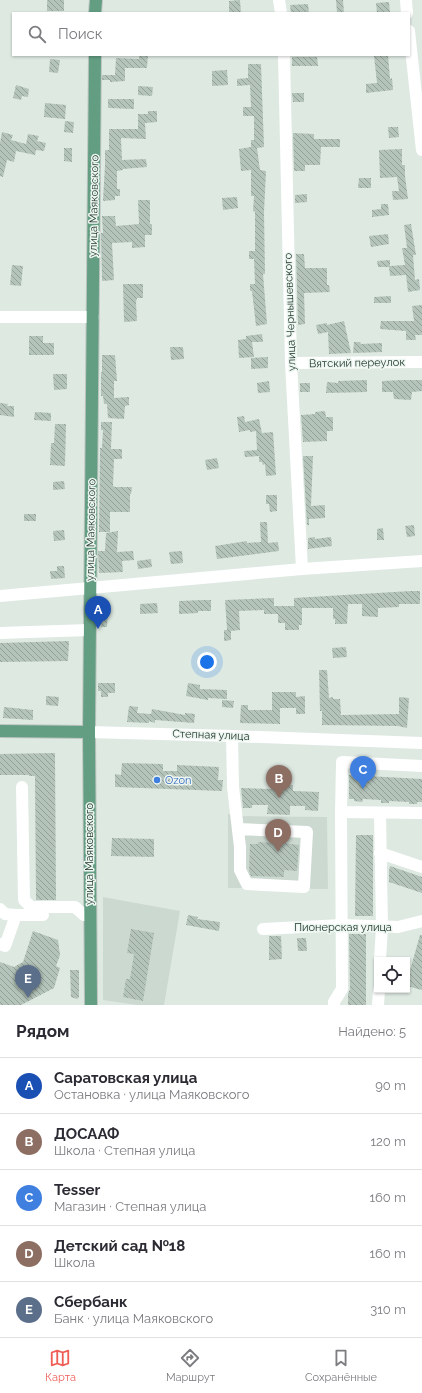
<!DOCTYPE html>
<html lang="ru">
<meta charset="utf-8">
<style>
body{margin:0;font-family:Raleway,sans-serif;background:#f2f2f3;color:#2b2b33}
.controls{position:absolute;right:12px;bottom:12px;display:grid;overflow:hidden;border-radius:0px;box-shadow:0 1px 3px #0004}
.controls button{width:36px;height:36px;display:grid;place-items:center;padding:0;border:0;border-bottom:1px solid #e1e1e2;background:#fff;color:#2b2b33;font:20px sans-serif}
.you{position:absolute;left:207px;top:662px;width:14px;height:14px;margin:-10px;border:3px solid #fff;border-radius:50%;background:#1a73e8;box-shadow:0 0 0 6px #1a73e833}
.badge{display:grid;place-items:center;width:26px;height:26px;border-radius:50%;background:#ef5d56;color:#fff;font-size:13px;font-weight:700}
.pin{position:absolute;translate:-50% -33px;filter:drop-shadow(0 1px 2px #0008)}
.pin::after{content:'';position:absolute;top:21px;width:14px;height:12px;background:inherit;clip-path:polygon(0 0,100% 0,50% 100%)}
.list{margin:0;padding:0;list-style:none}
h2{display:flex;justify-content:space-between;align-items:center;height:52px;margin:0;padding:0 16px;font-size:17px}
h2 small{font-size:13px;font-weight:400;color:#7c7c81}
.list li{display:grid;grid-template-columns:26px 1fr auto;gap:12px;align-items:center;box-sizing:border-box;height:56px;padding:0 16px;border-top:1px solid #e1e1e2}
.list b{display:block;font-size:15px;white-space:nowrap}
.list p{margin:0;font-size:13px;white-space:nowrap;color:#7c7c81}
.list em{font-size:13px;font-style:normal;color:#7c7c81}
.icon{flex:none;width:22px;height:22px;fill:none;stroke:currentColor;stroke-width:2;stroke-linecap:round;stroke-linejoin:round}
.map{position:relative;flex:none;width:422px;height:1005px;overflow:hidden}
.search{position:absolute;background:#fff;box-shadow:0 1px 3px #0004;left:12px;right:12px;top:12px;height:44px;display:flex;align-items:center;gap:10px;box-sizing:border-box;padding:0 14px;border-radius:0px;color:#7c7c81;font-size:15px}
.sheet{height:332px;background:#fff}
nav{display:flex;justify-content:space-around;align-items:center;box-sizing:border-box;height:56px;border-top:1px solid #e1e1e2;background:#fff;font-size:11px;color:#7c7c81}
nav a{display:grid;justify-items:center;gap:2px}
nav .on{color:#ef5d56}
.map>svg:first-child{display:block}
.built{fill:#ccd9d1}
.building{fill:url(#building-back-hatch)}
.lines{fill:none;stroke-linecap:round;stroke-linejoin:round}
.major-casing{stroke:#bcc4c0;stroke-width:14}
.minor{stroke:#fff;stroke-width:12}
.major{stroke:#639e83;stroke-width:12}
.shop-dot{fill:#3f7fe0;stroke:#eef6f1;stroke-width:1.5}
.labels{text-anchor:middle;dominant-baseline:central;stroke-width:3;stroke-linejoin:round;paint-order:stroke}
.street-label{font-size:11px;fill:#20392d;stroke:#eef6f1}
.shop-label{font-size:11px;fill:#366cbe;stroke:#eef6f1;text-anchor:start}
</style>
<div class="map">
<svg width="422" height="1005" viewBox="0 0 422 1005">
<defs>
<pattern id="building-back-hatch" width="6" height="6" patternUnits="userSpaceOnUse"><rect width="6" height="6" fill="#b4c4ba"/><path d="M-1 5l2 2M0 0l6 6M5-1l2 2" fill="none" stroke="#92a098"/></pattern>
</defs>
<rect width="100%" height="100%" fill="#dee9e2"/>
<g class="built">
<path d="M228 814 241 816 327 817 328 889 228 888Z"/>
<path d="M103 897 180 911 164 1005H137L103 1000Z"/>
</g>
<g class="building">
<rect x="47" y="0" width="17" height="11"/>
<path d="M240 0 241 13H229V1Z"/>
<path d="M336 0H343L344 13H337Z"/>
<path d="M389 2 390 13H377L376 3Z"/>
<path d="M308 4 309 13H291L290 5Z"/>
<path d="M139 55H148L147 68H125V81L110 82V80H102V75H115L116 58 139 59Z"/>
<path d="M381 55H388L390 79 392 78 393 90 366 93V84L377 83 374 56Z"/>
<path d="M292 57H317L318 66H292Z"/>
<path d="M50 59 60 60 58 73 49 72Z"/>
<path d="M248 64H261L264 147 257 148 260 170 266 171 264 212 265 274H263L267 324 256 326 252 291H250V284H255L254 259H249V251H255V212L253 211 254 196H251V170L241 171 239 149 251 147V140H254V116H243V107H251L250 85 237 86V79L248 78Z"/>
<path d="M227 70 228 85 212 86V71Z"/>
<path d="M16 85 29 89 28 97 22 96 21 100 13 98Z"/>
<path d="M138 86 153 87 152 96 138 95Z"/>
<path d="M292 93H304V102H293Z"/>
<path d="M108 99H134V109L108 108Z"/>
<path d="M45 103 66 105 65 119 44 117Z"/>
<path d="M148 111H157V122L145 123 146 139 121 138 122 160 146 159 147 167 123 169V170L117 171V189H120V196H115V200L103 201 105 165V150H109V129H138V114H148Z"/>
<path d="M65 121 74 122 73 133 64 132Z"/>
<path d="M388 127H398L399 137 389 138Z"/>
<path d="M2 132 13 135 11 140 26 144 28 134 39 136 37 141 46 143 44 151 36 150 35 155 16 151 14 162 7 160 3 177 0 176V143Z"/>
<path d="M293 133 314 134V139H340V147H321L320 165H305V171H294Z"/>
<path d="M64 148H72V162L64 161Z"/>
<path d="M402 149V165H405V176L408 199 393 200 392 191H399L397 177 380 178 379 150Z"/>
<path d="M359 178H371V188H358Z"/>
<path d="M307 194V202L295 203V195Z"/>
<path d="M237 197 238 208 223 210 222 198Z"/>
<path d="M138 200H150V224H152V235H145V247L132 248V242L112 243 114 280 102 281 101 233H103L102 216H115L116 226 139 224Z"/>
<path d="M381 204H388L389 215 372 217V210L381 209Z"/>
<path d="M411 224 416 255H413L415 280 419 279 420 290 408 292 406 275 390 276 389 267H378L377 261 390 260V266L405 265 402 248H407L404 225Z"/>
<path d="M388 234 389 244 371 247 369 236Z"/>
<path d="M296 254H304L305 268H327V285H329L330 292 304 293 305 324 298 325Z"/>
<path d="M12 265 23 266 21 286 10 285Z"/>
<path d="M123 284H143V298H137L136 302 137 321 124 322Z"/>
<path d="M391 296V303H374V297Z"/>
<path d="M422 305V335H415L416 340H406V331L380 329 381 321H414L412 306Z"/>
<path d="M344 321 351 353 329 354 328 332 318 334 316 325 327 323V325Z"/>
<path d="M262 334 263 342H252L254 357 239 358 238 340 246 339V336Z"/>
<path d="M29 336H43V343H54V355H29Z"/>
<path d="M354 342H360L361 344 382 343V352L353 353Z"/>
<path d="M170 347H183L184 359 171 360Z"/>
<path d="M102 355H115L117 381H114V398L129 397V405L125 406 124 419 108 418 107 404H104L103 396H101V372H102Z"/>
<path d="M268 357V368L251 369V358Z"/>
<path d="M53 374H67V389L54 390Z"/>
<path d="M367 380V392L326 393 327 382 338 383V381Z"/>
<path d="M402 380H422V391L412 392 411 400 394 399 393 392H382V381Z"/>
<path d="M269 381 270 392 258 393 257 383Z"/>
<rect x="300" y="383" width="10" height="9"/>
<path d="M0 403 8 404 7 406H14V417L0 415Z"/>
<path d="M325 411 326 417H333V431H327V441L303 442 301 415 315 414V412Z"/>
<path d="M35 412 51 413V421L34 420Z"/>
<path d="M244 416 245 422 259 419 262 433 273 432 276 475 266 476 265 464 263 465 262 462H259V456L245 457 244 451 257 450 256 431 250 432V430L239 432 237 417Z"/>
<path d="M101 422H112L111 449H122V459H114L113 486 115 487H132L131 494H130V512H110V532H99L100 448H102L103 430H101Z"/>
<path d="M55 424H66L65 466 50 465 51 443H54Z"/>
<path d="M303 456H313L311 506 325 505V518L309 519V525H307Z"/>
<path d="M217 458 219 468 207 470 205 460Z"/>
<path d="M64 481 65 489 53 490V482Z"/>
<path d="M266 495H277V511L270 512 269 504H266Z"/>
<rect x="24" y="514" width="12" height="7"/>
<path d="M260 522H267L268 543 278 542 279 551 217 559 215 546 247 541V543L261 542Z"/>
<path d="M414 525 415 536 407 537 405 526Z"/>
<path d="M383 528 384 540H377V529Z"/>
<path d="M64 530 65 540 54 541 53 531Z"/>
<path d="M118 531 117 552 133 551 134 560 122 561 123 572 99 573 98 551H105L106 533Z"/>
<path d="M315 537V539L331 537 332 546 308 549V538Z"/>
<path d="M182 551 183 563 171 564 169 552Z"/>
<path d="M151 559 152 567 138 569 137 561Z"/>
<path d="M57 566H64L65 578 51 579 50 571H57Z"/>
<path d="M411 591H420V604H399V607L378 608V617L362 616V604H348L347 624H335V619H333V608H302V625H299V630H285V623H278V614H264V610L239 611 240 630 231 631V640L224 641V630H227L225 600 274 598V606H294V598Z"/>
<path d="M103 600 109 601 107 627H101L102 616 101 613H99V605L103 606Z"/>
<path d="M202 600H211V611H198V613L179 614V601Z"/>
<path d="M157 603 158 613 140 614V604Z"/>
<path d="M69 641 68 661 0 662V643Z"/>
<path d="M346 647 347 657 333 658 332 648Z"/>
<path d="M319 670H327L329 698 333 697V699H340L341 715 399 714V697L409 698 407 728 398 726 322 725V711H320Z"/>
<path d="M98 683H115V693H108V697H101V691H98Z"/>
<path d="M188 683 200 685V689L227 690V699L208 698V700L186 696Z"/>
<path d="M272 692H296V697L305 696V714H296V708H280V724L240 723 241 705H248V710H272Z"/>
<path d="M46 696 59 697 58 706 46 705Z"/>
<path d="M222 700 234 701 233 708 222 707Z"/>
<path d="M129 706 138 707 137 713 151 714 152 709 185 715V713L195 714 194 723 155 720V723L149 721V723L127 722Z"/>
<path d="M4 707 33 710V720L3 718Z"/>
<path d="M55 753 56 900H36L35 776H29V775H0V754Z"/>
<path d="M122 763 163 764V771H177V765L219 767 218 780H223L222 791 115 787V774L121 775Z"/>
<path d="M349 775 422 779V802H417V804H409V802L389 801V803H381V800L363 799 362 802 354 801V799H349Z"/>
<path d="M271 784 293 785V791L319 792 318 811 305 810V806H290V815L267 814 268 805H252V808H243L241 788 271 789Z"/>
<path d="M356 835H373V916H355Z"/>
<path d="M112 838 154 839V857L111 856Z"/>
<path d="M274 841H283V843L299 845 297 871 284 870V877L251 876 249 871 250 844H258V842L274 843Z"/>
<path d="M390 866 422 877V893L389 882V871Z"/>
<path d="M188 915 198 917 197 919 220 922 219 931 186 925Z"/>
<path d="M131 929 154 933 143 1001 123 997 126 979H130L134 954 127 953Z"/>
<path d="M33 931 58 940 60 955 56 966 60 968 54 988 21 1005H0V962L14 967 23 962Z"/>
<path d="M349 934H366V1005H348V994L350 989Z"/>
<path d="M420 935H422V990L407 986V981Z"/>
<path d="M269 936H281L282 959 269 960Z"/>
<path d="M297 938H306L307 951H298Z"/>
<path d="M70 970H79V997L77 999 71 997Z"/>
</g>
<g class="lines">
<defs>
<g id="major">
<path d="M95 13 96 0"/>
<path d="M0 731 89 732"/>
<path d="M91 1005 89 732 95 55"/>
</g>
</defs>
<use href="#major" class="major-casing"/>
<g class="minor">
<path d="M279 0 281 13"/>
<path d="M406 0 407 13"/>
<path d="M409 31 422 150"/>
<path d="M284 55 291 363 302 569"/>
<path d="M0 317H93"/>
<path d="M291 363 422 362"/>
<path d="M0 596 302 569 422 561"/>
<path d="M0 633 89 630"/>
<path d="M89 732 232 736 422 743"/>
<path d="M232 736 233 787 240 847V870L247 884 304 887 307 832 238 829"/>
<path d="M422 766 342 762 341 812 422 813"/>
<path d="M22 787 24 900 31 907H75L84 915"/>
<path d="M380 813 382 927 380 960"/>
<path d="M380 853 422 867"/>
<path d="M0 909 5 914 16 915"/>
<path d="M263 929 342 925 398 927 422 921"/>
<path d="M0 944 5 946 16 915H43"/>
<path d="M334 1005V1002L342 989 341 812"/>
<path d="M378 1005 379 990"/>
</g>
<use href="#major" class="major"/>
</g>
<circle class="shop-dot" cx="157" cy="780" r="4"/>
<g class="labels">
<g class="street-label">
<text transform="translate(94 206) rotate(-89)">улица Маяковского</text>
<text transform="translate(290 312) rotate(-92)">улица Чернышевского</text>
<text transform="translate(357 363) rotate(-1)">Вятский переулок</text>
<text transform="translate(91 530) rotate(-89)">улица Маяковского</text>
<text transform="translate(211 735) rotate(2)">Степная улица</text>
<text transform="translate(89 854) rotate(-90)">улица Маяковского</text>
<text x="343" y="927">Пионерская улица</text>
</g>
<g class="shop-label">
<text x="165" y="780">Ozon</text>
</g>
</g>
</svg>
<div class="controls">
<button><svg class="icon" aria-label="locate" viewBox="0 0 24 24"><circle cx="12" cy="12" r="6"/><path d="M12 2v4M12 18v4M2 12h4M18 12h4"/></svg></button>
</div>
<div class="you"></div>
<div class="pin badge" style="left:98px;top:629px;background:#1a4fb4">A</div>
<div class="pin badge" style="left:279px;top:798px;background:#8d6e63">B</div>
<div class="pin badge" style="left:363px;top:789px;background:#3f7fe0">C</div>
<div class="pin badge" style="left:278px;top:852px;background:#8d6e63">D</div>
<div class="pin badge" style="left:28px;top:998px;background:#5c6f8a">E</div>
<div class="search"><svg class="icon" aria-label="search" viewBox="0 0 24 24"><circle cx="10" cy="10" r="6"/><path d="M15 15l6 6"/></svg>Поиск</div>
</div>
<section class="sheet">
<h2>Рядом<small>Найдено: 5</small></h2>
<ul class="list">
<li><span class="badge" style="background:#1a4fb4">A</span><div><b>Саратовская улица</b><p>Остановка · улица Маяковского</p></div><em>90 m</em></li>
<li><span class="badge" style="background:#8d6e63">B</span><div><b>ДОСААФ</b><p>Школа · Степная улица</p></div><em>120 m</em></li>
<li><span class="badge" style="background:#3f7fe0">C</span><div><b>Tesser</b><p>Магазин · Степная улица</p></div><em>160 m</em></li>
<li><span class="badge" style="background:#8d6e63">D</span><div><b>Детский сад №18</b><p>Школа</p></div><em>160 m</em></li>
<li><span class="badge" style="background:#5c6f8a">E</span><div><b>Сбербанк</b><p>Банк · улица Маяковского</p></div><em>310 m</em></li>
</ul>
</section>
<nav>
<a class="on"><svg class="icon" aria-label="map" viewBox="0 0 24 24"><path d="M3 6l6-2 6 2 6-2v14l-6 2-6-2-6 2zM9 4v14M15 6v14"/></svg>Карта</a>
<a><svg class="icon" aria-label="directions" viewBox="0 0 24 24"><path d="M12 3l9 9-9 9-9-9zM9 14v-3h6M13 9l2 2-2 2"/></svg>Маршрут</a>
<a><svg class="icon" aria-label="saved" viewBox="0 0 24 24"><path d="M7 4h10v16l-5-4-5 4z"/></svg>Сохранённые</a>
</nav>
